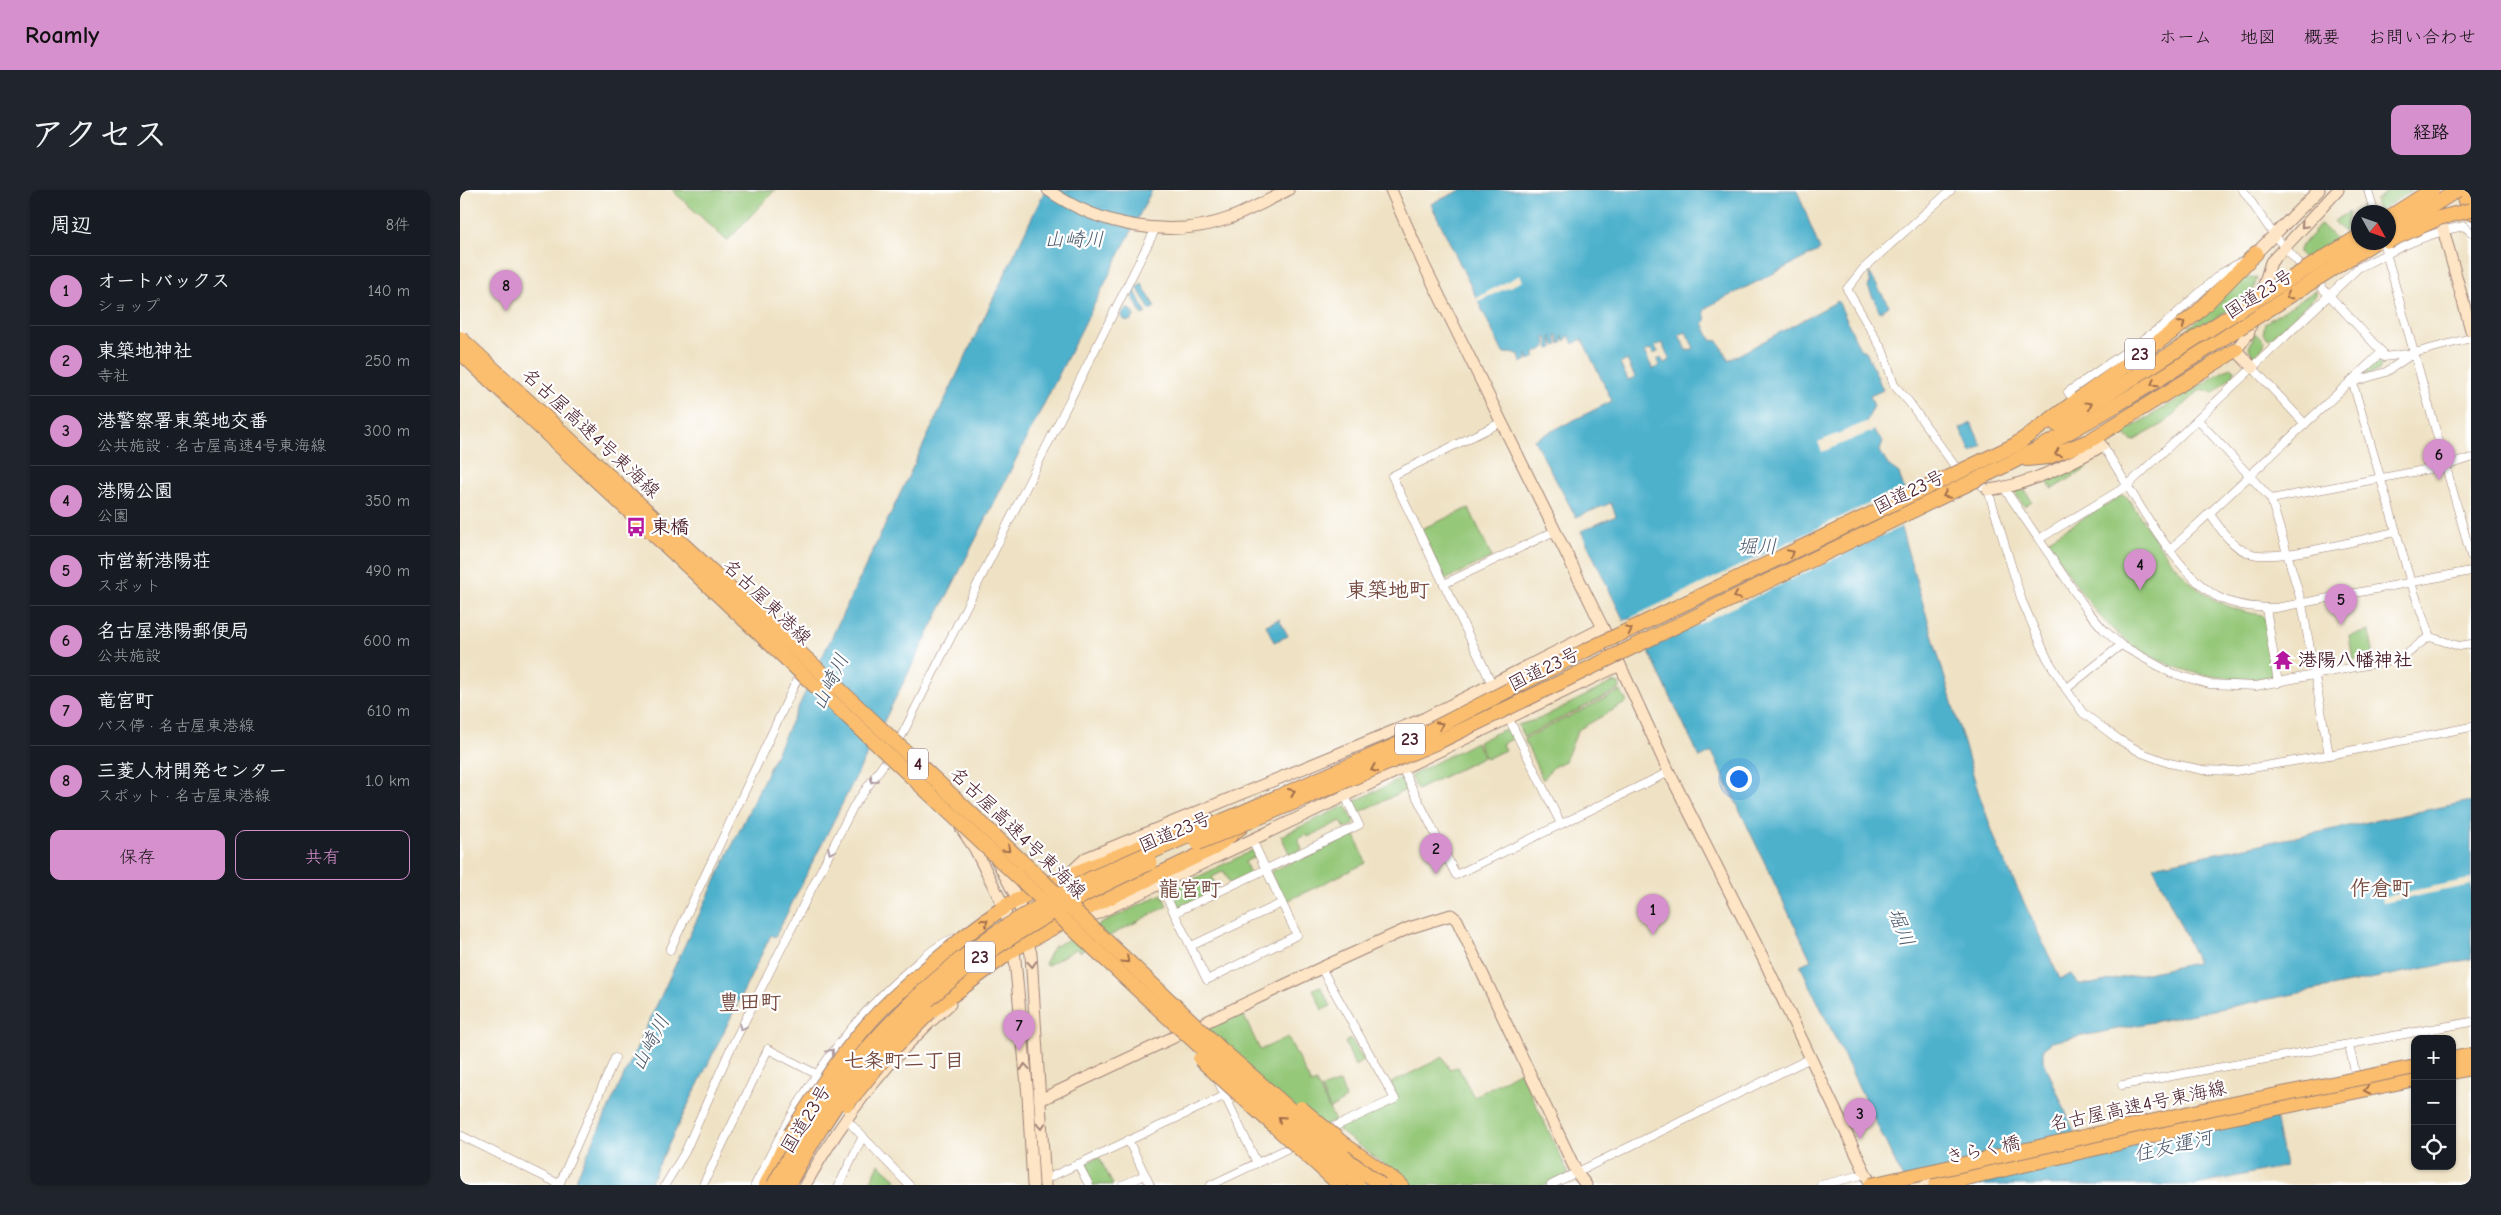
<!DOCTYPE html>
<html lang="ja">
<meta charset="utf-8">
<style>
body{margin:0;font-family:"Comic Neue","Klee One",sans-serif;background:#20242c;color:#f1f3f6}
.controls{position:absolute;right:15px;bottom:15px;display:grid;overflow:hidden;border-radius:10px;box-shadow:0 1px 4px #0004}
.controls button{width:45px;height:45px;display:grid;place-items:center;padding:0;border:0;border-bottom:1px solid #363941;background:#171b24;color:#f1f3f6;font:25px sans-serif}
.compass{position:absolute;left:1891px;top:15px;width:45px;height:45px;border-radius:50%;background:#171b24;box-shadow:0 1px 4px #0004;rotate:130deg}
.you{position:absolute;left:1278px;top:588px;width:18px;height:18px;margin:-12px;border:4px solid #fff;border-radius:50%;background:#1a73e8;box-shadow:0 0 0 8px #1a73e833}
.badge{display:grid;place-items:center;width:32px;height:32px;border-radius:50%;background:#d690ce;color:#111;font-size:16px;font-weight:700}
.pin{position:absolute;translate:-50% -41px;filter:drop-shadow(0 1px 2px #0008)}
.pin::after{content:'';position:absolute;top:26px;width:18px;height:15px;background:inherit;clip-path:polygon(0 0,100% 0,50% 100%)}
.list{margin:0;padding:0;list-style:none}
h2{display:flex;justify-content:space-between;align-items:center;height:65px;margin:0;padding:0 20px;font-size:21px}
h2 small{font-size:16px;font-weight:400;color:#9ea1a6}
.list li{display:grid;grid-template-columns:32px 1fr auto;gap:15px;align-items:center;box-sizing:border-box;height:70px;padding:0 20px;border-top:1px solid #363941}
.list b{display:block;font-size:19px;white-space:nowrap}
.list p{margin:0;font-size:16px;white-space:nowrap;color:#9ea1a6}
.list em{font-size:16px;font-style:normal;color:#9ea1a6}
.actions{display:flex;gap:10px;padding:15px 20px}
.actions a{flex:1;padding:11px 0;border:1px solid #d690ce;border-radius:10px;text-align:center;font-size:18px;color:#d690ce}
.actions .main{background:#d690ce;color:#111}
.icon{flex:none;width:28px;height:28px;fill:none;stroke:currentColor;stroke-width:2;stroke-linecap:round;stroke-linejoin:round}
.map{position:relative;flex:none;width:2011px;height:995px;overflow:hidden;border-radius:10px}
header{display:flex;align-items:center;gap:30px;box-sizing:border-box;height:70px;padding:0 25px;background:#d690ce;color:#111}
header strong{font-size:24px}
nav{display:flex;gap:28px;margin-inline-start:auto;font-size:18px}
.intro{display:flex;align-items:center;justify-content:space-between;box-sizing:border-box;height:120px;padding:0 30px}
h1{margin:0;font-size:35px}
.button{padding:12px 22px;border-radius:10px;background:#d690ce;color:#111;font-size:18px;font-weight:700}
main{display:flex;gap:30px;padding:0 30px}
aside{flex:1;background:#171b24;border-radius:10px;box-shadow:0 1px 4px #0004}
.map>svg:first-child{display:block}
.green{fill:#95c879;stroke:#707452}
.water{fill:#4db1cc;stroke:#4c687c;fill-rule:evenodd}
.pier{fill:#efe2c4}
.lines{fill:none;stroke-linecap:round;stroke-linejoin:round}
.street-casing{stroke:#9c8078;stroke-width:9}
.secondary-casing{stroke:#9c8078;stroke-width:13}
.highway-casing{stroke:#9c8078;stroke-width:16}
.street{stroke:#fff;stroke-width:8}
.secondary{stroke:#fde5c5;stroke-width:11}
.highway{stroke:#fbbe6e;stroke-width:14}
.highway-bridge-casing{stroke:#9c8078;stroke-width:16;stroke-linecap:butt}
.highway-bridge{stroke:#fbbe6e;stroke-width:14}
.oneway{stroke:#a48278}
.oneway2{stroke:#a26e4c}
.oneway3{stroke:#ae9aa0}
.labels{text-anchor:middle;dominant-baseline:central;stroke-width:4.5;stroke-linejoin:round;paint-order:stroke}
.shield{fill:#fff;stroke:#80626b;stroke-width:1}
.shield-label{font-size:18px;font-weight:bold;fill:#4a1f2b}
.street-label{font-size:19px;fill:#4a1f2b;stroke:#fff}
.poi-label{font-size:19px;font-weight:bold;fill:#4a1f2b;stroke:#fff;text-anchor:start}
.water-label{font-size:20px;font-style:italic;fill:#4b596b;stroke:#fff}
.neighbourhood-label{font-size:20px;font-weight:bold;fill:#754b40;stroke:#fff}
.quarter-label{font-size:21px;font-weight:bold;fill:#754b40;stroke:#fff}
</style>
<header>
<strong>Roamly</strong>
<nav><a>ホーム</a><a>地図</a><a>概要</a><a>お問い合わせ</a></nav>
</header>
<div class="intro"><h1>アクセス</h1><a class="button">経路</a></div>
<main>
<aside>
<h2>周辺<small>8件</small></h2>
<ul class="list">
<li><span class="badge">1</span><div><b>オートバックス</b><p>ショップ</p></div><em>140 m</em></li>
<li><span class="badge">2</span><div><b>東築地神社</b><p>寺社</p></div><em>250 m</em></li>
<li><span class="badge">3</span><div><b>港警察署東築地交番</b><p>公共施設 · 名古屋高速4号東海線</p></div><em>300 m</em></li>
<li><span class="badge">4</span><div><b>港陽公園</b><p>公園</p></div><em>350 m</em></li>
<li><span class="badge">5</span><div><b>市営新港陽荘</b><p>スポット</p></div><em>490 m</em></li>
<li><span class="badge">6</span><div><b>名古屋港陽郵便局</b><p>公共施設</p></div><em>600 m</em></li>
<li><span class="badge">7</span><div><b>竜宮町</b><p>バス停 · 名古屋東港線</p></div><em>610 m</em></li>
<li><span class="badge">8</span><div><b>三菱人材開発センター</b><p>スポット · 名古屋東港線</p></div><em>1.0 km</em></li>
</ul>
<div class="actions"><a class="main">保存</a><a>共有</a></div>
</aside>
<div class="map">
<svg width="2011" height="995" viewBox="0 0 2011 995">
<rect width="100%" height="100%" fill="#fff"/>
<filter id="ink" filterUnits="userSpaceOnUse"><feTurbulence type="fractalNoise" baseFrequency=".02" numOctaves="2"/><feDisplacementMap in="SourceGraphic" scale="10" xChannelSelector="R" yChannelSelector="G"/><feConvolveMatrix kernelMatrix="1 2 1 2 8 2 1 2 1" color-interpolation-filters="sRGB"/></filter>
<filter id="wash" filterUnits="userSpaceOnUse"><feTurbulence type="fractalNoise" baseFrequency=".0096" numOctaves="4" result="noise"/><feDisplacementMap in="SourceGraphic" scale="20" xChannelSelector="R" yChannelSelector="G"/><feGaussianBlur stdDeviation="1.12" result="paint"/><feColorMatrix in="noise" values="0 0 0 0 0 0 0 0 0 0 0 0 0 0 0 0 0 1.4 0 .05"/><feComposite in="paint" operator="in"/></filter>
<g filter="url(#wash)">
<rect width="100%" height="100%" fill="#efe2c4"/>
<g class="green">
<path d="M212 0H315L267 51Z"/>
<path d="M1930 0H1952L1918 22 1915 10Z"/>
<path d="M1905 15 1907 22H1898V34L1890 40 1893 23Z"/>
<path d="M1889 22 1885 43 1874 31Z"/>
<path d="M1861 34 1877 50 1846 70 1839 63V59Z"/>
<path d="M1797 87 1792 105 1707 159 1705 157 1735 133 1781 89Z"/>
<path d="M1856 100V105L1810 149 1806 148 1803 144 1805 133Z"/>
<path d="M1795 143 1804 152V156L1793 167 1789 158Z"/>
<path d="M1916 171 1920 173V180L1900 186Z"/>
<path d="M1770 177 1774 180V184L1754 203 1743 200 1739 201 1705 233 1673 251 1666 246H1658Z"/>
<path d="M1624 271 1628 278 1592 299 1585 288Z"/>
<path d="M1562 296 1572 311 1564 316 1554 302 1556 298Z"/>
<path d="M1662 305 1667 307C1705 362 1729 415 1802 425L1805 428 1814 484 1812 487C1748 495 1682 475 1639 425 1620 403 1605 377 1588 353L1589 349Z"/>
<path d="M1009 318 1032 367 985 390 961 339Z"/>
<path d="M1909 441 1914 466 1893 470 1889 446Z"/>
<path d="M1153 492 1159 494 1160 499 1064 547 1058 535 1079 529Z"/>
<path d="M1160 501 1167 512 1118 540 1105 571 1093 577 1083 590 1064 549Z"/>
<path d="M1050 539 1054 548 1042 554 1045 560 1026 569 1018 552 1040 541Z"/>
<path d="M1016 552 1024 567 957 600 950 586Z"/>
<path d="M943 588 948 599 898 623 893 612Z"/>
<path d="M886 615 894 632 893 635 885 639 881 631 848 647 847 645 838 649 842 660 830 665 821 646Z"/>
<path d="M894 643 906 673 825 712 810 682Z"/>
<path d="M793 660 796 666 785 672 790 684 770 694 764 681 752 687 758 700 718 719 715 718 707 702Z"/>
<path d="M702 704 707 716 619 762 616 759 586 776 585 773 593 757Z"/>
<path d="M860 796 871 816 862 820 853 799Z"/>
<path d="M782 822 800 860 828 847 851 894 856 892 875 931 830 951 742 839Z"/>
<path d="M891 849 904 870 895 876 885 852Z"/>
<path d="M983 867 989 879 998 877 1014 907 1060 881 1108 982V985L1086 995H952L874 937 937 909 931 893Z"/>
<path d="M880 892 886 909 870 919 861 899Z"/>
<path d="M639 967 653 995H630L620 976Z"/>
<path d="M419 974 436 989 433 995H409Z"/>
</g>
<g class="water">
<path d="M585 0H692L315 747 311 745 189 995H113L219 767Z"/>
<path d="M1001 0H1337L1360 60 1247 117 1244 121 1246 131 1243 133 1251 150 1258 151 1269 170 1378 111 1400 159 1406 161 1423 200 1410 206 1414 216 1406 232 1423 251 1420 261 1428 275 1439 283 1453 329 1440 335 1518 601 1538 657 1600 789 1611 784 1619 794H1631L1736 773V768L1693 676 2011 611V769L1592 852 1583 859V869L1619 953 1632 961 1815 927 1825 976 1736 995H1446L1340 775 1351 770 1252 562 1240 568 1172 427 1164 431 1121 341 1156 326 1151 313 1116 327 1074 250 1152 211 1122 149 1113 154 1109 145 1105 151 1102 146 1103 152 1100 154 1098 146H1096L1098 155 1095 156 1091 146 1093 158 1089 159 1087 147H1085L1086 157 1075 163V167L1069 170 1067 164V170L1061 173 1059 164 1043 163 971 14ZM1226 142 1234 158 1227 161 1219 145ZM1202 153 1210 170 1204 173 1201 168 1197 170 1199 176 1193 179 1184 162 1191 159 1193 164 1198 162 1195 156ZM1167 170 1175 187 1168 190 1160 174Z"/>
<path d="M1409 82 1429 116 1420 122 1408 97 1410 92Z"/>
<path d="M682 94 695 117 690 120 677 97Z"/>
<path d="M674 99 686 123 682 125 670 101Z"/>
<circle cx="668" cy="125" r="6"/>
<path d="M1511 233 1522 256 1511 262 1500 239Z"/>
<path d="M819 429 828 446 814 452 806 435Z"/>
</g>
<g class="pier">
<path d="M1060 85 1063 91 1016 112 1014 110 1027 102Z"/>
<path d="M1406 232 1412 233 1415 240 1362 262 1358 252Z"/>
<path d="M1439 299 1441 302 1446 299 1455 330 1185 460 1171 430 1162 432Z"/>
<path d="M2010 689 2011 695 1923 713 1922 707Z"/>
</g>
</g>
<g filter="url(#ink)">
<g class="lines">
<defs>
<g id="street">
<path d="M1491 0 1403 79 1387 99 1423 161 1434 195 1449 212 1494 275 1528 300 1562 411 1587 468 1606 499 1623 523 1658 549 1682 563 1709 573 1743 580 1775 581 1869 565 2011 537"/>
<path d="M1783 0 1814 45 1846 81"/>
<path d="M1908 0 1914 22"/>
<path d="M1923 52 2011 366"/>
<path d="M1854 89 1922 162 1924 167 1954 163 2011 148"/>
<path d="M1793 178 1845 234"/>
<path d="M1892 190 1951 393 1970 447 1999 456 2011 454"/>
<path d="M1893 192 1926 182 1954 163"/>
<path d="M1610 205 1608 202 1704 135 1760 84 1781 72"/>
<path d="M1738 230 1811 309 1842 414 1869 565"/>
<path d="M1641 253C1670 297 1712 380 1756 406 1774 416 1797 418 1816 418L2011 381"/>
<path d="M1544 298 1627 420 1643 439 1661 455 1711 483 1749 494 1796 496 1938 469C1951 464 1958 452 1970 447"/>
<path d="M1811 309 1985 276 2011 268"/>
<path d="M1749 323C1760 338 1771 357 1789 363 1815 373 1905 348 1936 342"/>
<path d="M1579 349 1667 296 1898 78C1932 61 1966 43 2004 36L2011 42"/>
<path d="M1711 359 1922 162"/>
<path d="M984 394 1095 341"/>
<path d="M1806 418 1818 493"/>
<path d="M1032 494 932 286 1042 232"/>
<path d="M1606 499 1661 455"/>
<path d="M1048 527 1101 634"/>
<path d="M436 557 696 38"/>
<path d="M942 578 996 685 1209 582"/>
<path d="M700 694 747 790 837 745 792 650"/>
<path d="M714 723 899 635 885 606"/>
<path d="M731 756 822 713"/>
<path d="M210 760 341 481"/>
<path d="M861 778 935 909 865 941"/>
<path d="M1889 856 1896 885"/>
<path d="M756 887 797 973"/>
<path d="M1662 895C1778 873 1895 854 2011 832"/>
<path d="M386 929 449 995"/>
<path d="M0 945 99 994"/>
<path d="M668 950 690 995"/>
<path d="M618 974 629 995"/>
<path d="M584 990 764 906"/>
<path d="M99 995 155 868"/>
<path d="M205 995 225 962 269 862 393 617 431 564"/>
<path d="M243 995 308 859 358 885"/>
<path d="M295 995C337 910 376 843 449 780 464 767 479 752 499 747"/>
<path d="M379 995 403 946"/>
<path d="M663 995 685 985"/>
<path d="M751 995 837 954"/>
<path d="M1091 995 1351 868"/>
<path d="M1361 995 1406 984"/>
</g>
<g id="secondary">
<path d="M588 0C639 36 711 50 770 28 790 20 809 10 828 0"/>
<path d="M931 0 964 75 1143 438 1209 582 1304 770 1411 995"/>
<path d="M1978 21 2011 140"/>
<path d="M1796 63 1859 0"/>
<path d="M1799 111 1811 72 1878 0"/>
<path d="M1793 178 1776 160 1788 144 1794 126"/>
<path d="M1528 300C1569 295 1607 275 1642 256"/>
<path d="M501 638 515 659 544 717 554 759 568 906 573 995"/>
<path d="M536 669 558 710 571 764 585 995"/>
<path d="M609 684 626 668 965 528 1143 438"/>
<path d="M617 726 636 724 1160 475"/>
<path d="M580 910 861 778 949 738 991 725 997 730 1117 983 1126 995"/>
<path d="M345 995C383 927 431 865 490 814"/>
<path d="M1445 995 1487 986"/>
</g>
<g id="highway">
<path d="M2003 0 2006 15 2011 23"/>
<path d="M1596 234 1646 205 1778 121"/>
<path d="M1555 255 1712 142 1737 123 1796 63"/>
<path d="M1567 269 1588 267 1629 251 1776 160"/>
<path d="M1524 270 1561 252"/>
<path d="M1530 283C1617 241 1698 191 1779 138"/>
<path d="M505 746 544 717 583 696 748 630"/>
<path d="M470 822 554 759 632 716 754 658 781 637"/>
<path d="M1992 869 2011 865"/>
<path d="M1992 882 2011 878"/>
<path d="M885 955 941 995"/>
<path d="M306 995 330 944"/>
<path d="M1476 995 1750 932 1955 889"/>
</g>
</defs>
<use href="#street" class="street-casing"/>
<use href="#secondary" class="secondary-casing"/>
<use href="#highway" class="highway-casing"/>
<use href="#street" class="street"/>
<use href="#secondary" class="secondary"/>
<use href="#highway" class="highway"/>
<defs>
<g id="highway-bridge">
<path d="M1928 28 1972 0"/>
<path d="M1934 40 1997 0"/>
<path d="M1928 51 1979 28 2011 20"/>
<path d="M1778 121 1898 47"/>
<path d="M1779 138 1915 52"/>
<path d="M0 148 377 497 761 859 889 971 921 995"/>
<path d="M0 162 676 798 769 883 898 995"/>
<path d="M738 653 980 551 1530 283"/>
<path d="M740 869 880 995"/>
<path d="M387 914 426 866 470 822"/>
<path d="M841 918 885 955"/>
<path d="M330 944C358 901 385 857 421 820 447 793 477 770 505 746"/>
<path d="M314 995C364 898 439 813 527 749 560 726 597 707 632 688L971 540 1125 461 1524 270"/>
<path d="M328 995C347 960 368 925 392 892 468 790 576 725 690 673"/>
<path d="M1411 995 1748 919 1955 877"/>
</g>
</defs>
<use href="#highway-bridge" class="highway-bridge-casing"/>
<use href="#highway-bridge" class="highway-bridge"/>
</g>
<defs><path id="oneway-chevron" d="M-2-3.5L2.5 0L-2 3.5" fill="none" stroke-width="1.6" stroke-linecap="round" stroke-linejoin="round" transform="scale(1.25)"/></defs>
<g class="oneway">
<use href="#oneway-chevron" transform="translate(1844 35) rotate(134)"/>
<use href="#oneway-chevron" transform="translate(572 774) rotate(86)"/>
<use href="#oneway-chevron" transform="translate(565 877) rotate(-95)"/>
<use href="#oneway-chevron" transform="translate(581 936) rotate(87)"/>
</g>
<g class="oneway2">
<use href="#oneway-chevron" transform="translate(1829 106) rotate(148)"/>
<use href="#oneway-chevron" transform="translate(1722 134) rotate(-39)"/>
<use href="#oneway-chevron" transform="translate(1694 193) rotate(147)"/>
<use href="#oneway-chevron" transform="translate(1629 215) rotate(-29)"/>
<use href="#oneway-chevron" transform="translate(1598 263) rotate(158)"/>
<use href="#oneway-chevron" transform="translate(1486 305) rotate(154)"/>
<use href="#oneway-chevron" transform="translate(1331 363) rotate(-26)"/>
<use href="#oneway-chevron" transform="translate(1277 406) rotate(154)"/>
<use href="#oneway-chevron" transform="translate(1169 440) rotate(-26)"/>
<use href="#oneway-chevron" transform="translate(980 535) rotate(-27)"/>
<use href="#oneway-chevron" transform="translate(914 579) rotate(157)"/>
<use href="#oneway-chevron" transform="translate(832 602) rotate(-24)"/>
<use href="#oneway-chevron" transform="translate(547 659) rotate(44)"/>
<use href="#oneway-chevron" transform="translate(525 732) rotate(-36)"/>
<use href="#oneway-chevron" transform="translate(666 770) rotate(43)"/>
<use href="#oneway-chevron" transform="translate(1907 900) rotate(168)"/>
<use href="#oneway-chevron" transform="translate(821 929) rotate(-138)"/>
</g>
<g class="oneway3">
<use href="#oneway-chevron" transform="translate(413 590) rotate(126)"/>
<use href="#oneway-chevron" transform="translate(371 661) rotate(116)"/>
<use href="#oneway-chevron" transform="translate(282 837) rotate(117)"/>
<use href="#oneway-chevron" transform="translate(371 862) rotate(-53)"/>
</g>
</g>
<defs>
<symbol id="bus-bare" viewBox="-9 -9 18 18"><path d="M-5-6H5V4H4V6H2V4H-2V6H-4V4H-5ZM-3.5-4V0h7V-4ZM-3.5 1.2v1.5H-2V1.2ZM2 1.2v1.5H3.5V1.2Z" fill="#b5179e" stroke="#fff" stroke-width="2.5" paint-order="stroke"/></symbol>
<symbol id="temple-bare" viewBox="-9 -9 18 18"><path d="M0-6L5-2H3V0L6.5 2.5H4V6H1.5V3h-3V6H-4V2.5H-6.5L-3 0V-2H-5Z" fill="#b5179e" stroke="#fff" stroke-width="2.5" paint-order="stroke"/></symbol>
</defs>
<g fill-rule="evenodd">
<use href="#bus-bare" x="162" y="323" width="28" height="28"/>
<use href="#temple-bare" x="1809" y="456" width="28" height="28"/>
</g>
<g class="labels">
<g class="shield">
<rect x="1665" y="148.5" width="30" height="31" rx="4"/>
<rect x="935" y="533.5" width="30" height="31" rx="4"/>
<rect x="448" y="558.5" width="20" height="31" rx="4"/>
<rect x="505" y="751.5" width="30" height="31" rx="4"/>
</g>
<g class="shield-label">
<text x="1680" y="164">23</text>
<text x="950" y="549">23</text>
<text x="458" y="574">4</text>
<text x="520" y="767">23</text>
</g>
<g class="street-label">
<text transform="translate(1799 104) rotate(-32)">国道23号</text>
<text transform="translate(131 243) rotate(43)">名古屋高速4号東海線</text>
<text transform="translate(1449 302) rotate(-26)">国道23号</text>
<text transform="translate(307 412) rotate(44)">名古屋東港線</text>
<text transform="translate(1084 479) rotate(-26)">国道23号</text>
<text transform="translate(715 642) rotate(-23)">国道23号</text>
<text transform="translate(558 643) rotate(44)">名古屋高速4号東海線</text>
<text transform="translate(1678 916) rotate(-12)">名古屋高速4号東海線</text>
<text transform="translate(346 929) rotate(-58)">国道23号</text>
<text transform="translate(1523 960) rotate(-12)">きらく橋</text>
</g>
<g class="poi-label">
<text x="191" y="337">東橋</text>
<text x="1838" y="470">港陽八幡神社</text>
</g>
<g class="water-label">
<text x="614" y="49">山崎川</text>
<text x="1297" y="356">堀川</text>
<text transform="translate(370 492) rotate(-64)">山崎川</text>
<text transform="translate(1441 737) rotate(68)">堀川</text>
<text transform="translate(190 853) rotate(-62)">山崎川</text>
<text transform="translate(1713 956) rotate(-13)">住友運河</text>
</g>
<g class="neighbourhood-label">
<text x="444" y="870">七条町二丁目</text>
</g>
<g class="quarter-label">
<text x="928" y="400">東築地町</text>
<text x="1921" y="698">作倉町</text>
<text x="730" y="699">龍宮町</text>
<text x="290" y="812">豊田町</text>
</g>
</g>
</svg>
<div class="controls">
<button>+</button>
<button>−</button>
<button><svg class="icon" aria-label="locate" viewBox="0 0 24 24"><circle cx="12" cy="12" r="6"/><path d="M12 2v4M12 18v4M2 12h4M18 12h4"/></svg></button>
</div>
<svg class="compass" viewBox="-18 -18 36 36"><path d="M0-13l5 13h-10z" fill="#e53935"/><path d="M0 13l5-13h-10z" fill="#9ea1a6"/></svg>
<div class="you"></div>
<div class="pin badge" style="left:1193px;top:745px">1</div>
<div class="pin badge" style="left:976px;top:684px">2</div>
<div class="pin badge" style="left:1400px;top:949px">3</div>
<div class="pin badge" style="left:1680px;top:400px">4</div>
<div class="pin badge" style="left:1881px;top:435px">5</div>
<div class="pin badge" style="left:1979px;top:290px">6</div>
<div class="pin badge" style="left:559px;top:861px">7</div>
<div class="pin badge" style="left:46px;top:121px">8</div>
</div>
</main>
